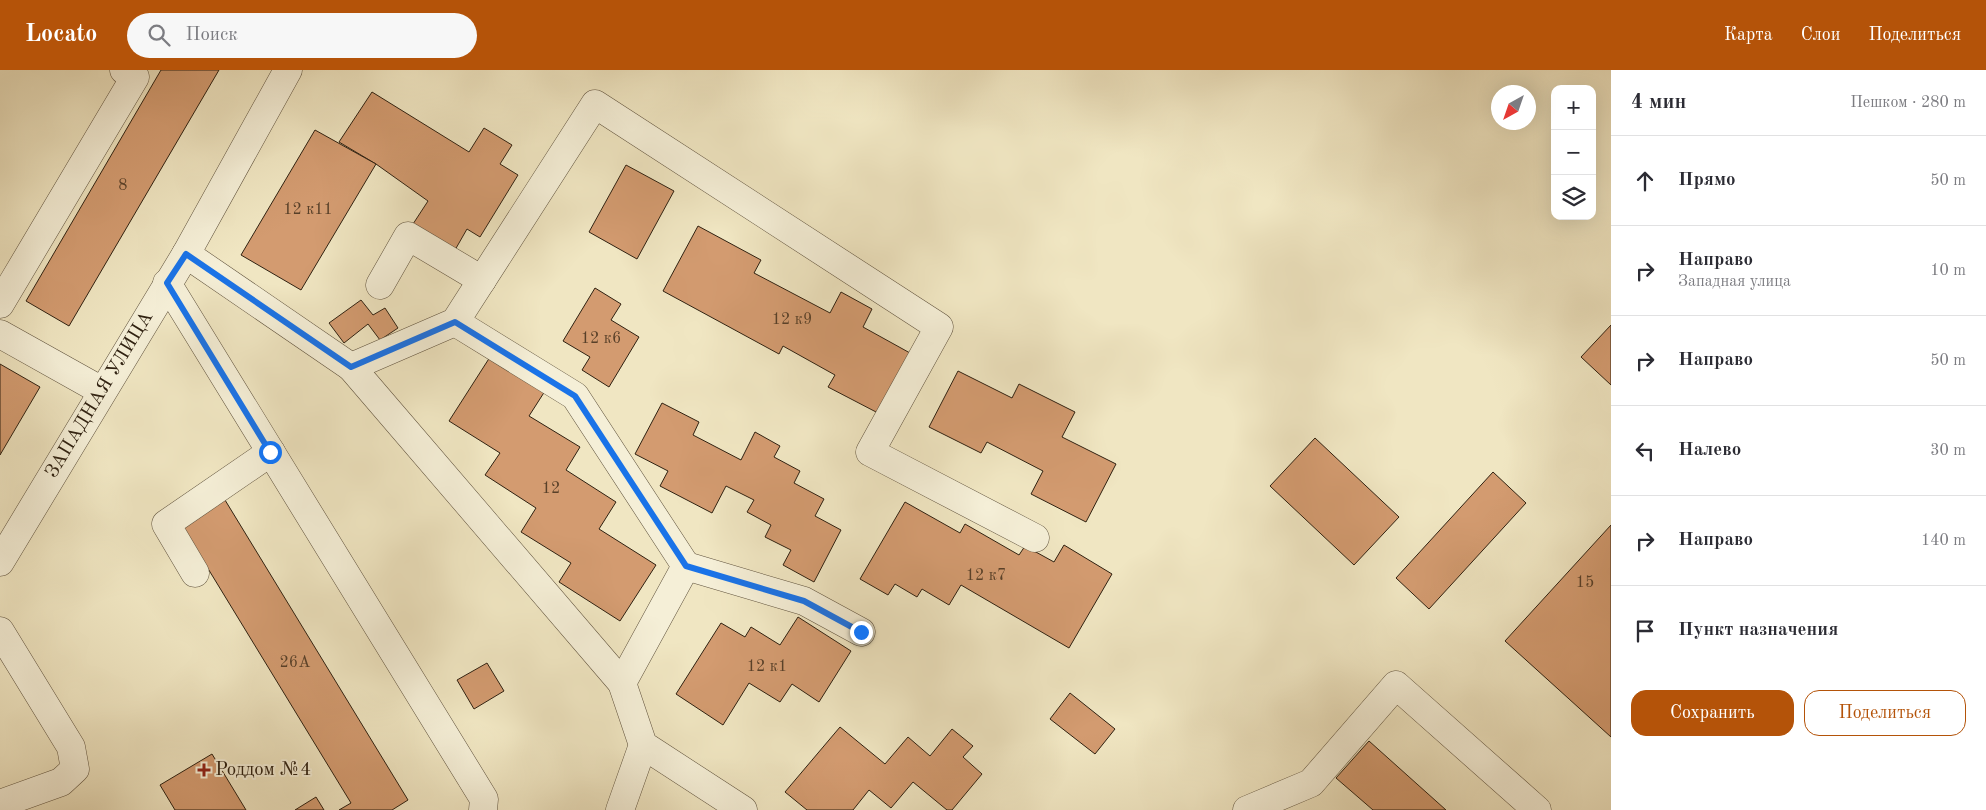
<!DOCTYPE html>
<html lang="ru">
<meta charset="utf-8">
<style>
body{margin:0;font-family:"Old Standard TT",serif;background:#f7f7f7;color:#2b2b33}
.controls{position:absolute;right:15px;top:15px;display:grid;overflow:hidden;border-radius:10px;box-shadow:0 5px 20px #0002}
.controls button{width:45px;height:45px;display:grid;place-items:center;padding:0;border:0;border-bottom:1px solid #e1e1e2;background:#fff;color:#2b2b33;font:25px sans-serif}
.compass{position:absolute;left:1491px;top:15px;width:45px;height:45px;border-radius:50%;background:#fff;box-shadow:0 5px 20px #0002;rotate:220deg}
.stop{position:absolute;width:15px;height:15px;margin:-11px;border:4px solid #1a73e8;border-radius:50%;background:#fff}
.stop.end{background:#1a73e8;border-color:#fff;box-shadow:0 1px 5px #0008}
.list{margin:0;padding:0;list-style:none}
h2{display:flex;justify-content:space-between;align-items:center;height:65px;margin:0;padding:0 20px;font-size:21px}
h2 small{font-size:16px;font-weight:400;color:#7c7c81}
.list li{display:grid;grid-template-columns:32px 1fr auto;gap:15px;align-items:center;box-sizing:border-box;height:90px;padding:0 20px;border-top:1px solid #e1e1e2}
.list b{display:block;font-size:19px;white-space:nowrap}
.list p{margin:0;font-size:16px;white-space:nowrap;color:#7c7c81}
.list em{font-size:16px;font-style:normal;color:#7c7c81}
.actions{display:flex;gap:10px;padding:15px 20px}
.actions a{flex:1;padding:11px 0;border:1px solid #b45309;border-radius:15px;text-align:center;font-size:18px;color:#b45309}
.actions .main{background:#b45309;color:#fff}
.icon{flex:none;width:28px;height:28px;fill:none;stroke:currentColor;stroke-width:2;stroke-linecap:round;stroke-linejoin:round}
.map{position:relative;flex:none;width:1611px;height:740px;overflow:hidden}
header{display:flex;align-items:center;gap:30px;box-sizing:border-box;height:70px;padding:0 25px;background:#b45309;color:#fff}
header strong{font-size:24px}
nav{display:flex;gap:28px;margin-inline-start:auto;font-size:18px}
.search{width:350px;height:45px;background:#f7f7f7;display:flex;align-items:center;gap:12px;box-sizing:border-box;padding:0 18px;border-radius:28px;color:#7c7c81;font-size:19px}
main{display:flex}
aside{flex:1;background:#fff}
.map>svg:first-child{display:block}
.building{fill:#d39b70;stroke:#2f2111}
.lines{fill:none;stroke-linecap:round;stroke-linejoin:round}
.minor-casing{stroke:#5f523d;stroke-width:29}
.minor{stroke:#f5efd7;stroke-width:28}
.route{stroke:#1a73e8;stroke-width:6}
.poi-dot{fill:#8f2418;stroke:#f5efd7;stroke-width:2}
.labels{text-anchor:middle;dominant-baseline:central;stroke-width:4;stroke-linejoin:round;paint-order:stroke}
.number-label{font-size:16px;fill:#584029}
.street-label{font-size:19px;fill:#2f2111;stroke:#f5efd7}
.poi-label{font-size:19px;fill:#2f2111;stroke:#f5efd7;text-anchor:start}
</style>
<header>
<strong>Locato</strong>
<div class="search"><svg class="icon" aria-label="search" viewBox="0 0 24 24"><circle cx="10" cy="10" r="6"/><path d="M15 15l6 6"/></svg>Поиск</div>
<nav><a>Карта</a><a>Слои</a><a>Поделиться</a></nav>
</header>
<main>
<div class="map">
<svg width="1611" height="740" viewBox="0 0 1611 740">
<rect width="100%" height="100%" fill="#f0e6c2"/>
<filter id="stains"><feTurbulence type="fractalNoise" baseFrequency=".004" numOctaves="4"/><feColorMatrix values="0 0 0 0 .2 0 0 0 0 .09 0 0 0 0 .02 0 0 0 .5 -.17"/></filter>
<radialGradient id="worn" r=".72"><stop offset=".6" stop-color="#630" stop-opacity="0"/><stop offset="1" stop-color="#630" stop-opacity=".3"/></radialGradient>
<g class="building">
<path d="M161 0H219L69 256 26 231Z"/>
<path d="M372 22 469 82 484 58 512 75 500 94 518 105 480 167 467 159 455 180 413 154 428 131 376 94 339 72Z"/>
<path d="M315 60 376 94 301 220 241 185Z"/>
<path d="M626 95 674 121 637 189 589 162Z"/>
<path d="M698 156 761 190 754 203 830 243 841 222 872 239 863 257 910 283 878 343 828 317 835 305 783 276 779 284 663 221Z"/>
<path d="M595 218 621 234 611 250 639 267 609 317 582 300 590 287 563 271Z"/>
<path d="M361 230 373 245 385 238 398 258 380 270 368 254 344 273 329 253Z"/>
<path d="M1611 255V315L1581 287Z"/>
<path d="M490 287 545 321 529 346 580 377 566 400 616 432 599 459 656 495 620 551 559 512 571 493 521 462 536 438 485 405 500 383 449 351Z"/>
<path d="M0 294 40 317 0 385Z"/>
<path d="M958 301 1012 328 1019 314 1075 342 1062 367 1116 394 1086 452 1031 424 1043 401 987 372 981 383 929 357Z"/>
<path d="M662 333 699 352 693 365 741 390 755 362 780 376 774 387 800 401 794 413 824 429 815 446 841 460 814 512 783 495 791 480 765 467 771 455 747 442 754 430 726 416 712 443 660 416 668 401 635 384Z"/>
<path d="M1315 368 1399 447 1354 495 1270 416Z"/>
<path d="M1493 402 1526 433 1429 539 1396 508Z"/>
<path d="M225 430 408 730 392 740H339L351 733 182 456Z"/>
<path d="M905 432 960 463 965 454 1019 485 1025 476 1054 492 1064 475 1112 504 1069 578 961 515 949 535 922 519 917 527 895 514 888 525 860 509Z"/>
<path d="M1611 455V667L1505 571Z"/>
<path d="M798 547 851 581 819 632 792 614 780 632 749 613 723 655 676 624 721 553 745 567 751 557 780 575Z"/>
<path d="M487 593 504 621 474 639 457 610Z"/>
<path d="M1070 623 1115 659 1095 684 1050 649Z"/>
<path d="M840 657 885 694 908 667 930 686 952 659 973 676 963 687 982 704 952 740H947L913 712 891 738 869 720 853 740H807L785 722Z"/>
<path d="M1369 671 1446 740H1373L1336 708Z"/>
<path d="M212 684 246 740H175L160 715Z"/>
<path d="M316 727 324 740H295Z"/>
</g>
<g class="lines">
<defs>
<g id="minor">
<path d="M186 184 351 297 455 252 595 34 939 257 870 382 1035 468"/>
<path d="M167 213 484 729 483 740"/>
<path d="M380 215 408 166 482 210"/>
<path d="M0 234 135 7 124 0"/>
<path d="M455 252 575 326 686 496 622 613"/>
<path d="M0 264 102 321"/>
<path d="M351 297 622 613 643 675 743 740"/>
<path d="M0 492 186 184 288 0"/>
<path d="M686 496 804 531 861 562"/>
<path d="M195 503 166 454 271 382"/>
<path d="M0 561 71 677 75 699 61 712 0 734"/>
<path d="M620 740 643 675"/>
<path d="M1247 740 1311 713 1396 615 1537 740"/>
</g>
</defs>
<use href="#minor" class="minor-casing"/>
<use href="#minor" class="minor"/>
</g>
<g class="lines">
<path class="route" d="M270 382 167 213 186 184 351 297 455 252 575 326 686 496 804 531 861 562"/>
</g>
<path class="poi-dot" d="M201.5 692.5h5v5h5v5h-5v5h-5v-5h-5v-5h5z"/>
<g class="labels">
<g class="number-label">
<text x="123" y="116">8</text>
<text x="308" y="140">12 к11</text>
<text x="792" y="250">12 к9</text>
<text x="601" y="269">12 к6</text>
<text x="551" y="419">12</text>
<text x="986" y="506">12 к7</text>
<text x="1585" y="513">15</text>
<text x="295" y="593">26А</text>
<text x="767" y="597">12 к1</text>
</g>
<g class="street-label">
<text transform="translate(100 325) rotate(-59)">ЗАПАДНАЯ УЛИЦА</text>
</g>
<g class="poi-label">
<text x="215" y="700">Роддом №4</text>
</g>
</g>
<rect width="100%" height="100%" filter="url(#stains)"/>
<rect width="100%" height="100%" fill="url(#worn)"/>
</svg>
<div class="controls">
<button>+</button>
<button>−</button>
<button><svg class="icon" aria-label="layers" viewBox="0 0 24 24"><path d="M12 4l9 5-9 5-9-5zM3 14l9 5 9-5"/></svg></button>
</div>
<svg class="compass" viewBox="-18 -18 36 36"><path d="M0-13l5 13h-10z" fill="#e53935"/><path d="M0 13l5-13h-10z" fill="#7c7c81"/></svg>
<div class="stop" style="left:270px;top:382px"></div>
<div class="stop end" style="left:861px;top:562px"></div>
</div>
<aside>
<h2>4 мин<small>Пешком · 280 m</small></h2>
<ul class="list">
<li><svg class="icon" aria-label="ahead" viewBox="0 0 24 24"><path d="M12 20V5M6 11l6-6 6 6"/></svg><div><b>Прямо</b></div><em>50 m</em></li>
<li><svg class="icon" aria-label="right" viewBox="0 0 24 24"><path d="M7 20v-9h11M14 6l5 5-5 5"/></svg><div><b>Направо</b><p>Западная улица</p></div><em>10 m</em></li>
<li><svg class="icon" aria-label="right" viewBox="0 0 24 24"><path d="M7 20v-9h11M14 6l5 5-5 5"/></svg><div><b>Направо</b></div><em>50 m</em></li>
<li><svg class="icon" aria-label="left" viewBox="0 0 24 24"><path d="M17 20v-9H6M10 6l-5 5 5 5"/></svg><div><b>Налево</b></div><em>30 m</em></li>
<li><svg class="icon" aria-label="right" viewBox="0 0 24 24"><path d="M7 20v-9h11M14 6l5 5-5 5"/></svg><div><b>Направо</b></div><em>140 m</em></li>
<li><svg class="icon" aria-label="arrive" viewBox="0 0 24 24"><path d="M6 21V4h12l-3 4 3 4H6"/></svg><div><b>Пункт назначения</b></div></li>
</ul>
<div class="actions"><a class="main">Сохранить</a><a>Поделиться</a></div>
</aside>
</main>
